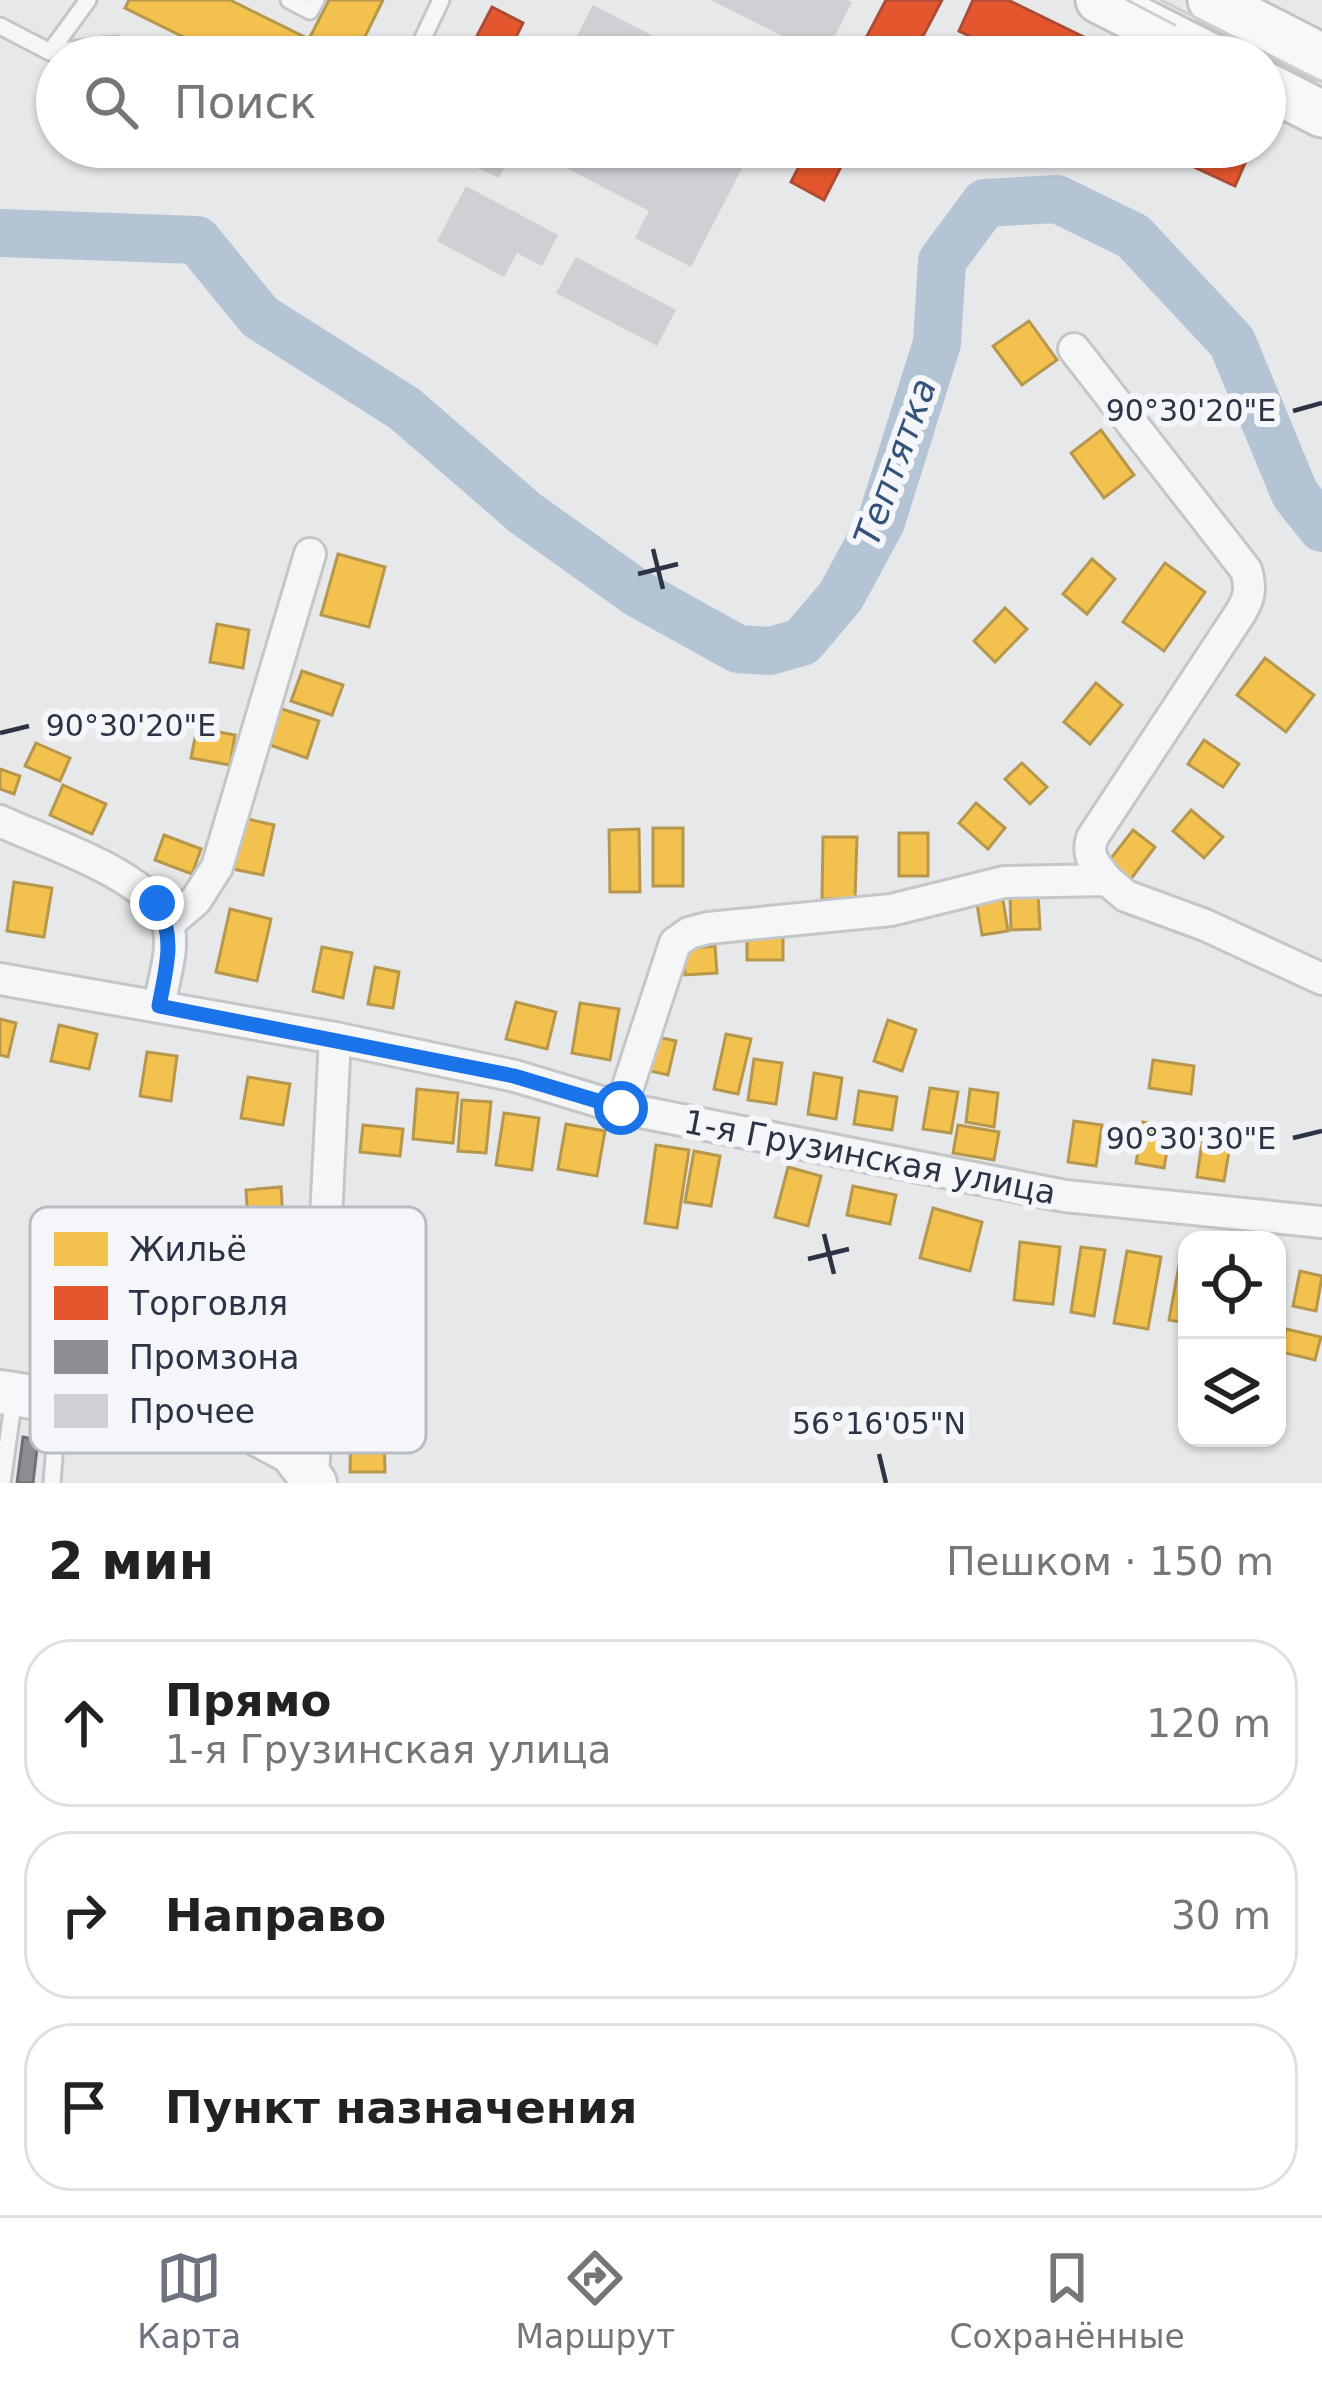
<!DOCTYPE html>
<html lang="ru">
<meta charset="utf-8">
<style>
body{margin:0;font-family:"DejaVu Sans",sans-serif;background:#f6f6f6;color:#222}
.controls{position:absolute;right:36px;bottom:36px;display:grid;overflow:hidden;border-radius:24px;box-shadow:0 3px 9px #0004}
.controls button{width:108px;height:108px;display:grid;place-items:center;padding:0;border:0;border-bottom:3px solid #e0e0e0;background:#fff;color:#222;font:60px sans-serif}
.stop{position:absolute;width:36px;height:36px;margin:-27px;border:9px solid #1a73e8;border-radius:50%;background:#fff}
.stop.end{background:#1a73e8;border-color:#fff;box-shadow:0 3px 12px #0008}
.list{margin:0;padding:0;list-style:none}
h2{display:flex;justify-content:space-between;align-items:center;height:156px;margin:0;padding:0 48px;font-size:51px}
h2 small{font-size:39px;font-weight:400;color:#767676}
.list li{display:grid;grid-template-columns:78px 1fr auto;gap:36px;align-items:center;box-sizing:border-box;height:168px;margin:0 24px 24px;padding:0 24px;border:3px solid #e0e0e0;border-radius:48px}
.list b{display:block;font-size:45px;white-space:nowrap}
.list p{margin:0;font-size:39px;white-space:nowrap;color:#767676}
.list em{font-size:39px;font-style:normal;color:#767676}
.icon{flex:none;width:66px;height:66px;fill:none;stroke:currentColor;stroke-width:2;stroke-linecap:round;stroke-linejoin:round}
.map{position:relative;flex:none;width:1322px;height:1483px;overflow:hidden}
.search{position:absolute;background:#fff;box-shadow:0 3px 9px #0004;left:36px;right:36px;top:36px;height:132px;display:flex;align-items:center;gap:30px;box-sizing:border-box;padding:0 42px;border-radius:66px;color:#767676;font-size:45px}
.sheet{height:732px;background:#fff}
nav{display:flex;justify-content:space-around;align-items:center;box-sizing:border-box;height:168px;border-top:3px solid #e0e0e0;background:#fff;font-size:33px;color:#767676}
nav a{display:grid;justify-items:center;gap:6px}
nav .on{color:#6c737f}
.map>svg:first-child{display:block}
.homes{fill:#f2c14e;stroke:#b6974b;stroke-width:3}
.shops{fill:#e4572e;stroke:#ac4c35;stroke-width:3}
.industry{fill:#8d8d92;stroke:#70727b;stroke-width:3}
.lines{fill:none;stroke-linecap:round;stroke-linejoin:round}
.river{stroke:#b4c4d5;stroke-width:48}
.building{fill:#ced0d3}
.service-casing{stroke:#c4c6c8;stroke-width:21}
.minor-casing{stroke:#c4c6c8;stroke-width:36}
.secondary-casing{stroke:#c4c6c8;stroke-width:48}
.primary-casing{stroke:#c2c5c8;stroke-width:51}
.service{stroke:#f5f6f7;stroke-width:15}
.minor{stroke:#f5f6f7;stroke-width:30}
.secondary{stroke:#f8f8f8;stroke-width:42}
.primary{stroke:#f8f8f8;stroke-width:45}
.tram{stroke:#cecfd2;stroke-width:3}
.route{stroke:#1a73e8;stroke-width:15}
.ticks{fill:none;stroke:#2b3445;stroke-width:4.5}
.labels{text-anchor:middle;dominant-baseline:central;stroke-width:12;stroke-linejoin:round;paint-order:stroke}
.street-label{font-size:33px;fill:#2b3445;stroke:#f4f6f9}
.water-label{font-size:36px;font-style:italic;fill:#34527a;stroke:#f4f6f9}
.key{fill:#f4f6f9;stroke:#b8bcc3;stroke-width:3}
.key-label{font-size:33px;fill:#2b3445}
.ticks-label{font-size:30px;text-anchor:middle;fill:#2b3445;stroke:#f4f6f9;stroke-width:12;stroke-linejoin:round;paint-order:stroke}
</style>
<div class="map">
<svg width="1322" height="1483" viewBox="0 0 1322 1483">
<rect width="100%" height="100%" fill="#e6e8ea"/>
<g class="homes">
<path d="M129 0H230L309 39 329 0H383L355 57H224L125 8Z"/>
<path d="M1029 321 1057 360 1022 385 993 346Z"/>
<path d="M1101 430 1134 475 1104 498 1071 453Z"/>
<path d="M338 554 385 567 369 627 321 615Z"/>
<path d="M1092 559 1115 579 1087 614 1063 594Z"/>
<path d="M1165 563 1205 592 1164 651 1123 622Z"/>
<path d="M1005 608 1027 629 995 662 974 641Z"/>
<path d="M217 624 249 630 243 668 210 662Z"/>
<path d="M1265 658 1314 695 1286 732 1237 695Z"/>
<path d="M302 671 343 685 332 715 291 701Z"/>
<path d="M1096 683 1122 705 1090 744 1064 722Z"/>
<path d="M279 708 319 721 307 758 267 744Z"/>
<path d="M197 728 235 735 230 765 191 758Z"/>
<path d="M1204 740 1239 764 1223 787 1188 764Z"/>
<path d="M36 743 70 758 60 781 25 766Z"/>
<path d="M1022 763 1047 787 1030 804 1005 779Z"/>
<path d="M0 769 20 776 14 794 0 789Z"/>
<path d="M63 785 106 804 92 834 50 815Z"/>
<path d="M976 803 1005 828 988 849 959 823Z"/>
<path d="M1191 810 1223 837 1204 858 1173 831Z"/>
<path d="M239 817 274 825 263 875 228 868Z"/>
<rect x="653" y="828" width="30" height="58"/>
<path d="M639 829 640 892H610L609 830Z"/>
<path d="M1133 830 1155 847 1130 880 1108 862Z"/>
<rect x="899" y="833" width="29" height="43"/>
<path d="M164 835 201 849 192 874 155 860Z"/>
<path d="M823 837H857L855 899H822Z"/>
<path d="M14 882 52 888 44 937 7 931Z"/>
<path d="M1038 892 1040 929 1011 930 1010 893Z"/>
<path d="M1002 894 1008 931 982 935 976 898Z"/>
<path d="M230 909 271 919 257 981 216 972Z"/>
<rect x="747" y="936" width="36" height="24"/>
<path d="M715 946 717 973 685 975 683 949Z"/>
<path d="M322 947 352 953 343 998 313 991Z"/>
<path d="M375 967 399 972 393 1008 368 1004Z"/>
<path d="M516 1002 556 1012 547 1049 506 1039Z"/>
<path d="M580 1003 619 1009 610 1060 572 1053Z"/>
<path d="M0 1019 16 1023 8 1057 0 1055Z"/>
<path d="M888 1020 916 1030 902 1071 874 1061Z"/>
<path d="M59 1025 97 1034 89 1069 51 1061Z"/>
<path d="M726 1034 751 1039 738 1094 714 1089Z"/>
<path d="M653 1036 676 1041 668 1075 646 1070Z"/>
<path d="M147 1052 177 1056 171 1101 140 1096Z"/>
<path d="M754 1059 782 1063 776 1104 748 1100Z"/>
<path d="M1153 1060 1194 1066 1191 1094 1149 1088Z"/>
<path d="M814 1073 842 1078 836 1119 808 1114Z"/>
<path d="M248 1077 290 1084 283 1125 241 1118Z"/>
<path d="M930 1088 958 1092 951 1133 923 1129Z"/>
<path d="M417 1089 458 1093 453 1143 413 1139Z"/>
<path d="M970 1089 998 1093 994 1127 966 1122Z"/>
<path d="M859 1091 897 1097 892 1130 854 1124Z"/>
<path d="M462 1100 491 1102 486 1153 458 1151Z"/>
<path d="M504 1113 539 1118 532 1170 496 1165Z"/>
<path d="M1074 1121 1102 1125 1096 1166 1068 1162Z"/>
<path d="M1143 1122 1171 1127 1164 1168 1136 1163Z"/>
<path d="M566 1124 605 1131 597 1176 558 1169Z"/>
<path d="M363 1125 403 1129 400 1156 360 1152Z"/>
<path d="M958 1125 999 1132 994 1160 953 1153Z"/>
<path d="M1203 1135 1231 1140 1224 1181 1197 1177Z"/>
<path d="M656 1145 689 1150 677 1228 645 1223Z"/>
<path d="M694 1151 720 1156 711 1206 685 1202Z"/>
<path d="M788 1167 821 1176 808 1226 775 1217Z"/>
<path d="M853 1186 896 1195 890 1224 847 1215Z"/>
<path d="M281 1187 284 1235 249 1237 246 1190Z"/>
<path d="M933 1208 982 1222 970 1271 920 1258Z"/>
<path d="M1020 1242 1060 1247 1053 1304 1014 1300Z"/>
<path d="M1081 1247 1105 1250 1094 1316 1071 1312Z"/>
<path d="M1182 1249 1187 1250V1323L1169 1320Z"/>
<path d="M1127 1251 1161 1257 1148 1329 1114 1323Z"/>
<path d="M1300 1271 1322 1276 1316 1311 1293 1306Z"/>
<path d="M1286 1329 1321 1337 1315 1360 1281 1352Z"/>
<path d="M351 1428H384L385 1472H350Z"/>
</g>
<g class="shops">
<path d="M886 0H942L912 57H856Z"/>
<path d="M973 0H1008L1125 57H1013L959 31Z"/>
<path d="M492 7 523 23 506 57H466Z"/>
<path d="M809 147H851L824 200 791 182Z"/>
<path d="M1185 147H1252L1235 186 1179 160Z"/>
</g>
<path class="industry" d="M23 1437 38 1440 33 1483H17Z"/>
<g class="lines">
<path class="river" d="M0 233 197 240 260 317 405 409 525 513 637 593 738 649 770 651 802 642 841 596 881 522 937 343 942 261 985 203 1057 199 1133 236 1232 342 1295 494 1322 528"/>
</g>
<g class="building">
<path d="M711 0H847L852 2 824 57Z"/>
<path d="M593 5 694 57H566Z"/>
<path d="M484 147H515L499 178 474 166Z"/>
<path d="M526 147H753L691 267 635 238 649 211Z"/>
<path d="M466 186 558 235 542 266 517 253 504 277 437 241Z"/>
<path d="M576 257 676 310 657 346 556 293Z"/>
</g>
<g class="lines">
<defs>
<g id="service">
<path d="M289 0 310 11 316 0"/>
<path d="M0 26 50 52 115 45 140 57"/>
<path d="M50 52 88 0"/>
<path d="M414 57 441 0"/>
<path d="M364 147H372"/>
<path d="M2 1483 14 1397"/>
<path d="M52 1483 58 1404"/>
</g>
<g id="minor">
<path d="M1074 349 1246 570C1251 587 1250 597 1241 612L1092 838C1086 857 1096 866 1107 880"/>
<path d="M0 821C44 842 150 875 167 922 176 946 163 981 159 1006"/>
<path d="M168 924 196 900 217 867 310 554"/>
<path d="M0 979 335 1038 515 1076 621 1108 1065 1196 1322 1222"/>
<path d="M621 1108 675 943 689 933 708 928 891 910 1004 882 1107 880 1126 896 1205 925 1322 979"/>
<path d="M313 1478 335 1038"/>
</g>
<path id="secondary" d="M0 1392 252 1431 291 1452 315 1483"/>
<g id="primary">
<path d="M1099 0 1211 57"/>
<path d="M1211 0 1322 57"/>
<path d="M1265 85 1322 114"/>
</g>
</defs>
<use href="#service" class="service-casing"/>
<use href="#minor" class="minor-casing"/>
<use href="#secondary" class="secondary-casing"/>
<use href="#primary" class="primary-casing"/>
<use href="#service" class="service"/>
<use href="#minor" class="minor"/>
<use href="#secondary" class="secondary"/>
<use href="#primary" class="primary"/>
<g class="tram">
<path d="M1127 0 1175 25"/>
<path d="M1161 0 1322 82"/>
</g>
</g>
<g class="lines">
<path class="route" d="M157 903C176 938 166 968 159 1006L514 1076 621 1108"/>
</g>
<path class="ticks" d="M1293 411 1322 403M653 549 663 589M638 574 678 564M0 733 29 726M1293 1138 1322 1131M824 1234 834 1274M808 1259 849 1249M879 1454 886 1483"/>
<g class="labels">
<g class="street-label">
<text transform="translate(870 1157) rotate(11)">1-я Грузинская улица</text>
</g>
<g class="water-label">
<text transform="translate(895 462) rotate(-70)">Тептятка</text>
</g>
</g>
<rect x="30" y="1207" width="396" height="246" rx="18" class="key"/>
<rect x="54" y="1232" width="54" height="34" fill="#f2c14e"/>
<rect x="54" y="1286" width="54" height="34" fill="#e4572e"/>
<rect x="54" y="1340" width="54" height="34" fill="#8d8d92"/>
<rect x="54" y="1394" width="54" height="34" fill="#ced0d3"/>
<g class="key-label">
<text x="129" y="1261">Жильё</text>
<text x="129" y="1315">Торговля</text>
<text x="129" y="1369">Промзона</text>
<text x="129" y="1423">Прочее</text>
</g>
<g class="ticks-label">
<text x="1191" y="421">90°30'20"E</text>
<text x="131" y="736">90°30'20"E</text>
<text x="1191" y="1149">90°30'30"E</text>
<text x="879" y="1434">56°16'05"N</text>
</g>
</svg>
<div class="controls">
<button><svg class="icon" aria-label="locate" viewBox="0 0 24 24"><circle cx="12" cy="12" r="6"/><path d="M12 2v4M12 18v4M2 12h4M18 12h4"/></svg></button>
<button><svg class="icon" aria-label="layers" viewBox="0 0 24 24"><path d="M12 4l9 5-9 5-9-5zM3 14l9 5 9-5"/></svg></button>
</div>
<div class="stop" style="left:621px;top:1108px"></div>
<div class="stop end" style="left:157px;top:903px"></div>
<div class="search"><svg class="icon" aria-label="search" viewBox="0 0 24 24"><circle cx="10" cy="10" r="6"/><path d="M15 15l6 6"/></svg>Поиск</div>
</div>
<section class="sheet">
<h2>2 мин<small>Пешком · 150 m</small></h2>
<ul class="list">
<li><svg class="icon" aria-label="ahead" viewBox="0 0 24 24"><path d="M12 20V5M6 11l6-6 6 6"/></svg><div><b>Прямо</b><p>1-я Грузинская улица</p></div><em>120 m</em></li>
<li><svg class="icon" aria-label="right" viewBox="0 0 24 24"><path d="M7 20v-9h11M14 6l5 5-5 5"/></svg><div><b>Направо</b></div><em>30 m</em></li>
<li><svg class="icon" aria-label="arrive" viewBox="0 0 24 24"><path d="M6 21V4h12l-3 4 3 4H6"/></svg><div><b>Пункт назначения</b></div></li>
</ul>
</section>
<nav>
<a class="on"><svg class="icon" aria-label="map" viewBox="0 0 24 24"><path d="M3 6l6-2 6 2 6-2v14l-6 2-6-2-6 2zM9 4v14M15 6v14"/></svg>Карта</a>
<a><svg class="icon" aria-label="directions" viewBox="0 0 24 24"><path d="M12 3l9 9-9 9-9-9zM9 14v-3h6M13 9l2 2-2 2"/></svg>Маршрут</a>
<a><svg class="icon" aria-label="saved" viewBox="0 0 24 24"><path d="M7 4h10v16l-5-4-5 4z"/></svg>Сохранённые</a>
</nav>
